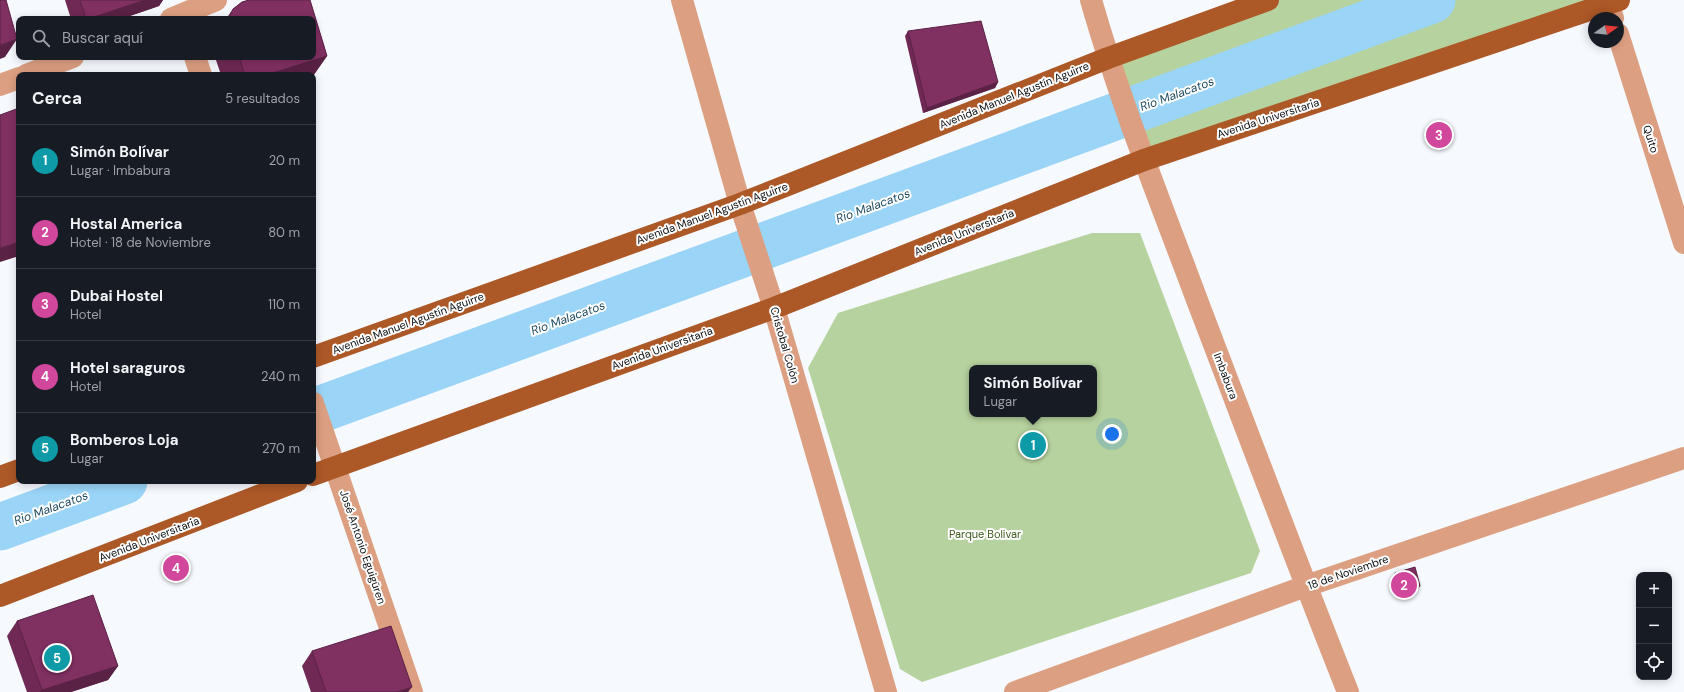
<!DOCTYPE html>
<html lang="es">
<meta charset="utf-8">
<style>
body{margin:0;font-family:"DM Sans",sans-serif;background:#242831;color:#f1f3f6}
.controls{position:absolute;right:12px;bottom:12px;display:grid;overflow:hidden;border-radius:8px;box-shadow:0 2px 10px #0003}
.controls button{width:36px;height:36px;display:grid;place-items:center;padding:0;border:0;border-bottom:1px solid #363941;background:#171b24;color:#f1f3f6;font:20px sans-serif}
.compass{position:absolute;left:1588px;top:12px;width:36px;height:36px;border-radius:50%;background:#171b24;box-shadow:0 2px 10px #0003;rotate:76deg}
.you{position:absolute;left:1112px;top:434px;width:14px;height:14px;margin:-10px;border:3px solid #fff;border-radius:50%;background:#1a73e8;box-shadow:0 0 0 6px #1a73e833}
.badge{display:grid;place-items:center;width:26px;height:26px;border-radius:50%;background:#db2777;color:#fff;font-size:13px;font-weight:700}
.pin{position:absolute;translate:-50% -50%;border:2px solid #fff;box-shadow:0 1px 4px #0006}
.popup{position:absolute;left:969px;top:365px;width:128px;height:52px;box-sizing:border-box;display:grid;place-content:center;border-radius:8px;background:#171b24;filter:drop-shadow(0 1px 3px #0005);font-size:13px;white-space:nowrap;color:#9ea1a6}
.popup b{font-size:15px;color:#f1f3f6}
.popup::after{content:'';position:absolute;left:50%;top:100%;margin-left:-8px;border:8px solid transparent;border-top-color:#171b24}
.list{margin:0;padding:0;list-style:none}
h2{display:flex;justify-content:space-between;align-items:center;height:52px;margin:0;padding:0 16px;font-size:17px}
h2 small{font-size:13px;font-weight:400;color:#9ea1a6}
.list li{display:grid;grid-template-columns:26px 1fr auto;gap:12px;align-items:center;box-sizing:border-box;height:72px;padding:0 16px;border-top:1px solid #363941}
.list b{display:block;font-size:15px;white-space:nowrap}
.list p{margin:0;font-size:13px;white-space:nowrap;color:#9ea1a6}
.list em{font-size:13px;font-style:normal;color:#9ea1a6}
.icon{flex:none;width:22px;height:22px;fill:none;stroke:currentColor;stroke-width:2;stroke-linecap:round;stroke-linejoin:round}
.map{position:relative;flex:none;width:1684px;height:692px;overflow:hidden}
.search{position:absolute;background:#171b24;box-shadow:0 2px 10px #0003;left:16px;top:16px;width:300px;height:44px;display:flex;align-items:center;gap:10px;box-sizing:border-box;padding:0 14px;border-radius:8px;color:#9ea1a6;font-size:15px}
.panel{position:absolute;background:#171b24;box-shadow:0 2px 10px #0003;left:16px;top:72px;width:300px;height:412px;border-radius:8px}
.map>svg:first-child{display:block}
.green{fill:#b6d29e;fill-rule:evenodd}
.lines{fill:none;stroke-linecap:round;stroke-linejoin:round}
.river{stroke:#9ad4f6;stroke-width:47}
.minor{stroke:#dc9f81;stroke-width:22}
.tertiary{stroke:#dc9f81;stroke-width:22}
.primary{stroke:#ad5827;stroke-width:22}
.wall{fill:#6f2954}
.shaded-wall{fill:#5a2245}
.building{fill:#813062;stroke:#5a2245}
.labels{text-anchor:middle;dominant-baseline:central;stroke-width:4;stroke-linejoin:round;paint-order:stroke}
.street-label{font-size:11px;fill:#0b0d0f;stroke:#fff}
.park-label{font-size:11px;fill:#3f5b1e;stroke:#fff}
.water-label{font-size:12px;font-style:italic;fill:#1f4c63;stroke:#fff}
</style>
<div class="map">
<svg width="1684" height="692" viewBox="0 0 1684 692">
<rect width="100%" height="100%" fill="#f6f9fe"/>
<g class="green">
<path d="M1270 0H1615L1144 159 1108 58Z"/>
<path d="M1092 233H1140L1260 551 1251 573 922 682 900 669 808 368 838 313ZM972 368H1094V414H972Z"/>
</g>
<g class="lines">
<g class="river">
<path d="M313 412 1432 0"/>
<path d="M0 527 124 481"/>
</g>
<g class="minor">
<path d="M682 0 740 204 774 308 886 692"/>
<path d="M1091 0C1121 105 1162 206 1200 308 1249 436 1297 564 1348 692"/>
<path d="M1607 0 1613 18"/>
<path d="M171 19 216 0"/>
<path d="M1618 34 1684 243"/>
<path d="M195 57 201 75"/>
<path d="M26 75 73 57"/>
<path d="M0 85 19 78"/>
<path d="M313 403 412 692"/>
</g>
<path class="tertiary" d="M1015 692 1306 586 1684 458"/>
<g class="primary">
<path d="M313 357 740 204 1108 58 1268 0"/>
<path d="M313 475 774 308 1144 160 1619 0"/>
<path d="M0 477 19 470"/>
<path d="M0 596 297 481"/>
</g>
</g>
<g class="wall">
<path d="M65 0H163L159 6 121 19H71Z"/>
<path d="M249 0H310L327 56 313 76V75H221L215 57H313V19H226L233 9 242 2Z"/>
<path d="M908 31 998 82 995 88 923 113 905 36Z"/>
<path d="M1395 573 1416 592 1397 597 1392 578Z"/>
<path d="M17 621 118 666 108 680 71 692H27L7 636Z"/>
<path d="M312 651 408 692H311L302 666Z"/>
</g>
<g class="shaded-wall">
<path d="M145 0H163L159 6 121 19H88Z"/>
<path d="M17 39 5 57 0 59V45Z"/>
<path d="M327 56 313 76V75H266Z"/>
<path d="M998 82 995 88 923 113 927 108Z"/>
<path d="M19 242V256L0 262V248Z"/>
<path d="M1420 586 1416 592 1397 597 1400 592Z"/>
<path d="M118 666 108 680 71 692H40L42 690Z"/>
<path d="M412 687 408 692H397Z"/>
</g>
<g class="building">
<path d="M0 0H6L17 39 0 45Z"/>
<path d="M80 0H145L88 19H86Z"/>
<path d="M249 0H310L327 56 266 75H245L239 57H313V19H228L233 9 242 2Z"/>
<path d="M981 21 998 82 927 108 908 31Z"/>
<path d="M19 108V242L0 248V115Z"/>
<path d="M1415 567 1420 586 1400 592 1395 573Z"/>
<path d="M93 595 118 666 42 690 17 621Z"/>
<path d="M391 626 412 687 397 692H326L312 651Z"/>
</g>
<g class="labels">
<g class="street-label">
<text transform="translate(1014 95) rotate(-22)">Avenida Manuel Agustín Aguirre</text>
<text transform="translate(1268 118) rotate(-18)">Avenida Universitaria</text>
<text transform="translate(1651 139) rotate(72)">Quito</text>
<text transform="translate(712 213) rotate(-20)">Avenida Manuel Agustín Aguirre</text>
<text transform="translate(964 232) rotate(-22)">Avenida Universitaria</text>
<text transform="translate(408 323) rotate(-20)">Avenida Manuel Agustín Aguirre</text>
<text transform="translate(785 345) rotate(74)">Cristobal Colón</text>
<text transform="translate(662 348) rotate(-20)">Avenida Universitaria</text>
<text transform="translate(1226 376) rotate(69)">Imbabura</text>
<text transform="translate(149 539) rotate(-21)">Avenida Universitaria</text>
<text transform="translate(363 547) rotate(71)">José Antonio Eguigüren</text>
<text transform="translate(1348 572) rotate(-19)">18 de Noviembre</text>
</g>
<g class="park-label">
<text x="985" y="534">Parque Bolivar</text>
</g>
<g class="water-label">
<text transform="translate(1177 94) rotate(-20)">Rio Malacatos</text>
<text transform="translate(873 206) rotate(-20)">Rio Malacatos</text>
<text transform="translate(568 318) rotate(-20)">Rio Malacatos</text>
<text transform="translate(51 508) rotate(-20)">Rio Malacatos</text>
</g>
</g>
</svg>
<div class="controls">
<button>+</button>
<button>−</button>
<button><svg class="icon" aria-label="locate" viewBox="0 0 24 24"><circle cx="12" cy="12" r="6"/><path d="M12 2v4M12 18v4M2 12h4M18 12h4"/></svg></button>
</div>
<svg class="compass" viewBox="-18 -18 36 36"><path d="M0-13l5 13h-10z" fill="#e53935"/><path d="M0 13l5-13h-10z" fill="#9ea1a6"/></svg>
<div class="you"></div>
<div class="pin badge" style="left:1033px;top:445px;background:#0f9aa8">1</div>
<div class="popup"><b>Simón Bolívar</b>Lugar</div>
<div class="pin badge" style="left:1404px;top:585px;background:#d1479c">2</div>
<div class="pin badge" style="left:1439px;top:135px;background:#d1479c">3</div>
<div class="pin badge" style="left:176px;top:568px;background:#d1479c">4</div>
<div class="pin badge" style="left:57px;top:658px;background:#0f9aa8">5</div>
<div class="search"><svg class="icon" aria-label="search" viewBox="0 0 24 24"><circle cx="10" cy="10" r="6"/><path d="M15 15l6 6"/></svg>Buscar aquí</div>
<section class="panel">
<h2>Cerca<small>5 resultados</small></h2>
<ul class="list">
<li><span class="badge" style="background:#0f9aa8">1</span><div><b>Simón Bolívar</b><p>Lugar · Imbabura</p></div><em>20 m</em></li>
<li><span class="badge" style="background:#d1479c">2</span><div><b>Hostal America</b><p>Hotel · 18 de Noviembre</p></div><em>80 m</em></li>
<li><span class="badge" style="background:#d1479c">3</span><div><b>Dubai Hostel</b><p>Hotel</p></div><em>110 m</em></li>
<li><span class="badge" style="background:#d1479c">4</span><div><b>Hotel saraguros</b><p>Hotel</p></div><em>240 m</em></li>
<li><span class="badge" style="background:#0f9aa8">5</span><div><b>Bomberos Loja</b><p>Lugar</p></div><em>270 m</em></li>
</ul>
</section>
</div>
